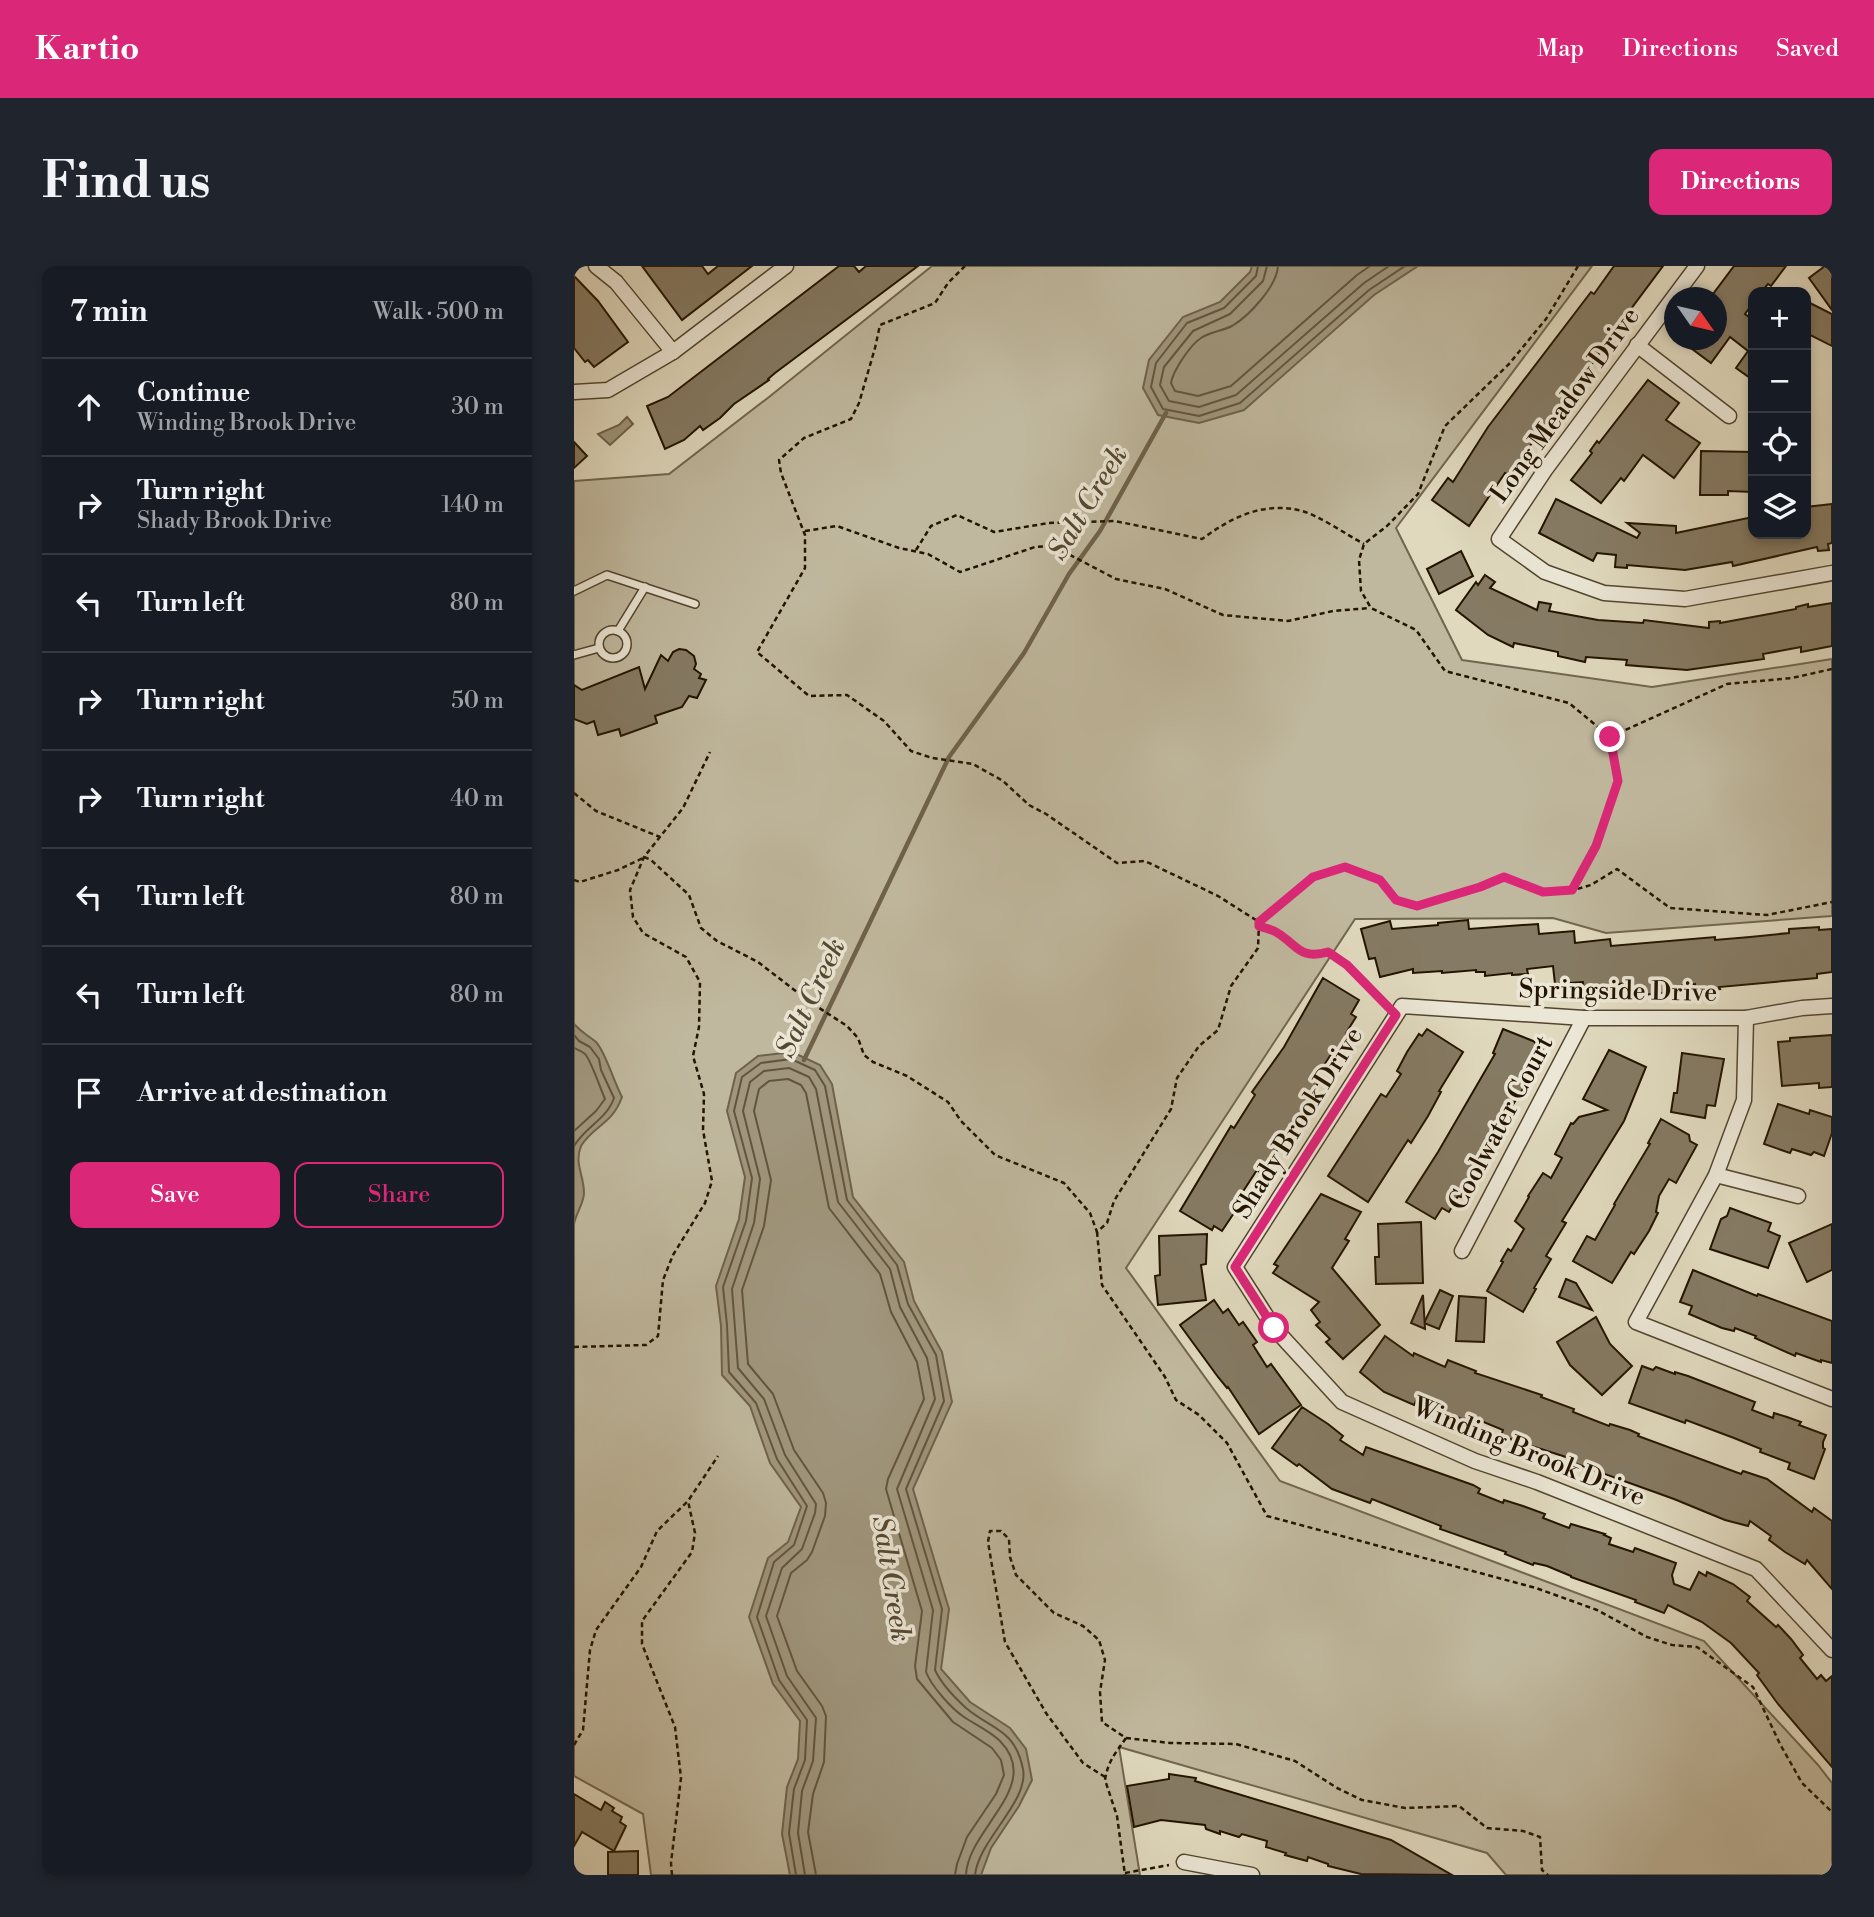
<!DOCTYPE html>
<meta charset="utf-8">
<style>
body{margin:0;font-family:"Libre Bodoni",serif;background:#20242c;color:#f1f3f6}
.controls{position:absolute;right:21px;top:21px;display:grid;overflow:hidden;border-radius:14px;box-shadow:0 4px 10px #0003}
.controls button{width:63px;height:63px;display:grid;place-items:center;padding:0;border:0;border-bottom:2px solid #363941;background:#171b24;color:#f1f3f6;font:35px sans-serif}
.compass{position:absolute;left:1090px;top:21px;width:63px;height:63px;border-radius:50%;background:#171b24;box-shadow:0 4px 10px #0003;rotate:124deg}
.stop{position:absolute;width:21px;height:21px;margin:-16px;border:5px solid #db2777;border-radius:50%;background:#fff}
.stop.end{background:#db2777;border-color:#fff;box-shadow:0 2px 7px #0008}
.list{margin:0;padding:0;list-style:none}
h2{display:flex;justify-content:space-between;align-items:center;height:91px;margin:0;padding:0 28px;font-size:30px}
h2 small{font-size:23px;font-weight:400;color:#9ea1a6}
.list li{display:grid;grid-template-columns:46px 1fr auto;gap:21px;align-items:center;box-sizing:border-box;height:98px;padding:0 28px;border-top:2px solid #363941}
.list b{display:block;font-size:26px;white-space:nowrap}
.list p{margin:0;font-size:23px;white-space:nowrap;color:#9ea1a6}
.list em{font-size:23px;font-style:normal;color:#9ea1a6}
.actions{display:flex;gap:14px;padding:21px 28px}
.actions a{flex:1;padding:16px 0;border:2px solid #db2777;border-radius:14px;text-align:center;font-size:24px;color:#db2777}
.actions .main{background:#db2777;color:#fff}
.icon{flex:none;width:38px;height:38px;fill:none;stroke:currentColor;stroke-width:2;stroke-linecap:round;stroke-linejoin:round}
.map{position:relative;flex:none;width:1258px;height:1609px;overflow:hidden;border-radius:14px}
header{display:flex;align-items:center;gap:42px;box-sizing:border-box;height:98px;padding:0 35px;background:#db2777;color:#fff}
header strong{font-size:33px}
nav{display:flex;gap:38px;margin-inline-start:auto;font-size:24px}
.intro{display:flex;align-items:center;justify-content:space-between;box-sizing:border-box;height:168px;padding:0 42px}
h1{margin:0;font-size:49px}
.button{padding:18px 32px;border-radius:14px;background:#db2777;color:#fff;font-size:24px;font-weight:700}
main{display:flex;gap:42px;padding:0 42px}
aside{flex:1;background:#171b24;border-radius:14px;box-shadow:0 4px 10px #0003}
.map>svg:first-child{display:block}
.green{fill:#c0b89e;stroke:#72664f;stroke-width:2}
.water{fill:#a0967d;stroke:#6e624b;stroke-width:2}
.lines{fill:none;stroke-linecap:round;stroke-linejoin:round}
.shore{stroke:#62553e;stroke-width:2}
.stream{stroke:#6e624b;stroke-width:4.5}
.building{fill:#857a63;stroke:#231400;stroke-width:2}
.lane-casing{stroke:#524530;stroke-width:10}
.street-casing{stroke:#524530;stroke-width:17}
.path{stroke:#231400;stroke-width:2.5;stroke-dasharray:5 3.5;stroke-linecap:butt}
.lane{stroke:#ebe6d5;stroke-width:7}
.street{stroke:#ebe6d5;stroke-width:14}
.route{stroke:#db2777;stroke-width:9}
.labels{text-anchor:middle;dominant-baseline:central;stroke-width:7;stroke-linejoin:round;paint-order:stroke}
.street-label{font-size:26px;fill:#231400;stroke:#ebe6d5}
.water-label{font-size:28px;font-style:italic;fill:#554832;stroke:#ebe6d5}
</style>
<header>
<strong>Kartio</strong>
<nav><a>Map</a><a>Directions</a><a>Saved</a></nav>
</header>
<div class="intro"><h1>Find us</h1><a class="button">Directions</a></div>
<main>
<aside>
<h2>7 min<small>Walk · 500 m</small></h2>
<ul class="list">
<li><svg class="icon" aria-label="ahead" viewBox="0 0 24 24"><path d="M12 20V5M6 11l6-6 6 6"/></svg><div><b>Continue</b><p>Winding Brook Drive</p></div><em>30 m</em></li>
<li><svg class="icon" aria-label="right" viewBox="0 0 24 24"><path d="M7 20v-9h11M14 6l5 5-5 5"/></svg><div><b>Turn right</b><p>Shady Brook Drive</p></div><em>140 m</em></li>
<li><svg class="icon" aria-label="left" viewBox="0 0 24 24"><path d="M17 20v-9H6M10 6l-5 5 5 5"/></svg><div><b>Turn left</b></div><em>80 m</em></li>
<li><svg class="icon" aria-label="right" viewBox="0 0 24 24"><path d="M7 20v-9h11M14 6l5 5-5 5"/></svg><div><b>Turn right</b></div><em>50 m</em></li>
<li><svg class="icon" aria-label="right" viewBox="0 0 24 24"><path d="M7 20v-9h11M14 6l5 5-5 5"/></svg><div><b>Turn right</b></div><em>40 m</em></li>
<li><svg class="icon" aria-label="left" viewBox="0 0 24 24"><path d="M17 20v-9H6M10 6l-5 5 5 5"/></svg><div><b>Turn left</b></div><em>80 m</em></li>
<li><svg class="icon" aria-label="left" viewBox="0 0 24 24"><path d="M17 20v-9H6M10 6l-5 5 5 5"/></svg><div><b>Turn left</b></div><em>80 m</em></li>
<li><svg class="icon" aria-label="arrive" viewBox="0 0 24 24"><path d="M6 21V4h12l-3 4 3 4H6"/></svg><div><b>Arrive at destination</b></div></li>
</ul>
<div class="actions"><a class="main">Save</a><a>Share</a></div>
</aside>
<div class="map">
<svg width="1258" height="1609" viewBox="0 0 1258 1609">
<rect width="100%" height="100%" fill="#e0d9be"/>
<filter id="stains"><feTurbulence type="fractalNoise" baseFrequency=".00286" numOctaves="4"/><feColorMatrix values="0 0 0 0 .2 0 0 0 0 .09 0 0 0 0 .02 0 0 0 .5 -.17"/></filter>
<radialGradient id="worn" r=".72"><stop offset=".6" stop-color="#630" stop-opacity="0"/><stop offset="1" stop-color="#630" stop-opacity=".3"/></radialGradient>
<path class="green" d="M358 0H1018L822 262 888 394 1078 421 1258 393V650L1032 667 979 652 781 653 552 1002 706 1215 1130 1375 1244 1499 1258 1517V1609H932L913 1587 545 1481 566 1609H77L69 1548 0 1510V215L95 208 195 131Z"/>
<g class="water">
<path d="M678 0H844L800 29 670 144 625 157 584 149 569 122 575 94 609 51 646 36 676 6Z"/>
<path d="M53 151 59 158 36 179 24 168 45 159Z"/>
<path d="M0 758C9 768 14 769 22 776 31 785 40 816 48 831 38 859 20 859 7 880 0 898 10 909 10 927 10 937 2 947 0 958Z"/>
<path d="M218 786 246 799 258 818 279 931 330 996 340 1035 368 1086 378 1136 339 1223 375 1343 367 1403 396 1436 436 1462 452 1483 458 1514 445 1540 417 1582 407 1609H216L208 1568 213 1521 224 1493 226 1455 199 1418 175 1351 194 1292 214 1276 227 1241 196 1197 176 1140 148 1109 147 1060 142 1020 165 953 171 911 153 845 162 807 184 790Z"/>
</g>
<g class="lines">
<g class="shore">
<path d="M684 0 682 10 650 42 613 57 582 97 577 121 589 143 625 150 666 137 795 24 831 0"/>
<path d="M693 0 689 15 656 48 619 65 590 101 586 119 595 135 625 141 662 129 790 17 815 0"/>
<path d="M704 0C703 20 675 50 658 60 648 65 636 66 627 72 616 79 599 105 597 117L601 125 624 130 657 120 783 9 796 0"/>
<path d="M0 769 5 775 16 781 25 793 27 804 40 832C33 853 11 861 0 880"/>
<path d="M0 782C4 784 8 785 11 788 16 792 27 824 31 833L22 845 0 865"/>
<path d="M222 1609 215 1567 220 1523 231 1494 233 1454 205 1414 183 1351 200 1296 220 1279 233 1240 203 1193 182 1137 155 1106 153 1059 149 1021 172 955 178 912 160 845 168 811 187 797 217 793 241 804 251 820 273 934 323 999 334 1038 362 1089 370 1135 332 1223 368 1343 361 1404C367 1417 381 1432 392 1442 418 1464 441 1463 449 1503 455 1536 405 1573 401 1609"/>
<path d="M231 1609 224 1567 228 1525 239 1495 242 1452 213 1410 192 1350 208 1302 228 1283 241 1247 242 1238 211 1189 190 1133 164 1102 158 1023 180 957 186 913 169 845 176 816 190 805 215 802 235 811 242 823 264 936 316 1003 326 1041 353 1092 361 1133 323 1223 359 1344 352 1406C358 1421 377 1442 390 1451 402 1459 416 1465 426 1475 470 1520 394 1562 392 1609"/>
<path d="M242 1609 234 1566 239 1528 250 1496 252 1450 248 1440 223 1405 203 1350 217 1307 233 1294 238 1286 251 1250 252 1237 249 1227 220 1184 199 1128 174 1098 168 1024 190 960 197 914 180 845 185 823 195 815 214 813 227 819 232 827 255 942 306 1008 317 1046 343 1096 350 1133 314 1213 312 1223 348 1345 341 1400 343 1413 379 1456 418 1482 427 1494 430 1509 422 1528 393 1571 383 1598 381 1609"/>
</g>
<path class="stream" d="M230 794 375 491 450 387 495 308 526 265 592 147"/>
</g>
<g class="building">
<path d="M68 0H128L134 8 144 0H178L108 54Z"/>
<path d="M265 0H280L285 6 292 0H344L201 107 194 113 195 114 160 138 146 152 129 164 126 160 110 174 91 183 73 140 94 131Z"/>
<path d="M1040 0H1089L1051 51 1053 52 1044 65 1042 63 1004 119 1001 117 935 209 931 207 895 260 858 234 874 212 879 216 914 161 1017 26 1020 28Z"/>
<path d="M1160 0H1212L1197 20 1194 18 1187 26H1179V37L1171 48 1179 54V114L1162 102 1174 85 1156 71 1137 97 1106 74H1143V32H1136Z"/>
<path d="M1251 0H1258V44L1235 12Z"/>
<path d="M0 10 24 35 54 76 20 101 14 94 11 96 0 82Z"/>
<path d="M1232 35 1258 48V80L1232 67Z"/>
<path d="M1074 114 1105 137 1092 154 1126 177 1100 212 1069 189 1050 215 1047 212 1027 237 997 214 1018 187 1016 185 1023 175 1025 177Z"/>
<path d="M0 176 13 190 0 202Z"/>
<path d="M1127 185 1179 186V226L1154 225V229H1126Z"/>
<path d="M982 233 1063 272 1066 267 1053 257 1102 260V267L1179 251V268H1232V241L1258 238V277L1254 278 1255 284 1244 285 1243 281 1159 300 1158 296 1111 304 1053 299V302L1041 301 1042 289 1023 287 1019 295 965 267Z"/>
<path d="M887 285 899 310 865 328 853 303Z"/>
<path d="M911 309 921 316 916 322 963 344 965 336 977 338 975 345 1024 354 1069 357 1070 354 1135 362V356L1146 355V357L1222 343V341L1234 338V341L1258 337V380L1227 386V381L1189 388 1190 393 1113 404 1052 399 1053 394 1012 391 1011 396 984 390V386L940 377 939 381 914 369 882 344 902 316 904 319Z"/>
<path d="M105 383 112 384 120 390 122 398 120 403 127 408 125 412 132 414 123 432 115 430 108 441 81 450 83 457 47 470 45 463 24 469 20 455 13 458 0 453V419L8 424 65 401 71 423 87 389 94 395 99 386Z"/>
<path d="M894 654 895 663 964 658 965 668 1000 665 1001 677 1036 673 1037 680 1141 671V674L1176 671 1215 667V663L1245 661V664L1258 663V706L1243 708V712L1145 721 1146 723 1130 724H1122L1121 718 1096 721V726L1060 730 1052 729 1051 717 1010 724 1009 716 981 718 979 700 953 703 954 708 938 709V707L911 710V706H902V704L868 707V705L839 707V703L806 711 801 692 795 693 787 663 816 655 818 663 864 659V657Z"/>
<path d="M749 712 785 734 777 748 782 751 772 767 777 771 763 790 758 787 750 799 743 809 747 811 738 829 693 901 688 908 683 904 668 927 672 929 648 965 640 960 638 964 606 945 657 860 660 862 681 829 678 826 710 781Z"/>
<path d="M853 763 889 786 865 825 867 826 854 850 837 877 834 874 794 936 754 910 807 828 812 831 827 808 823 805 833 786 845 768 848 770Z"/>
<path d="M929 763 959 775 963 778 962 780 969 783 958 809 927 857 929 858 913 888 909 886 892 915 894 918 887 931 884 930 875 946 868 942 861 953 832 936 864 886 921 788 919 787Z"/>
<path d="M1258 769V821L1245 822V817L1208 820 1204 776 1216 775V772Z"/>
<path d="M1035 784 1072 801 1050 855 988 955 992 957 972 990 977 993 960 1022 962 1023 949 1046 913 1025 929 996 927 995 934 983 937 985 939 982 950 963 941 955 955 931 954 930 969 907 977 912 988 892 981 888 997 857 999 858 1005 851 1033 844 1009 833Z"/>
<path d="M1108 787 1150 793 1141 840 1133 839 1131 852 1097 846 1100 827H1103Z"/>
<path d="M1204 838 1235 848 1236 844 1258 851V867L1250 890 1240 886 1237 889 1218 883 1216 887 1190 878Z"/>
<path d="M1087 853 1115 869 1116 875 1123 879 1102 917 1095 913 1085 930 1082 946 1084 947 1075 965 1060 988 1057 986 1038 1017 999 995 1013 970 1021 974 1041 939 1040 938 1076 878 1074 877Z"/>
<path d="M747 928 787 946 771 973 775 975 758 1002 806 1059 769 1093 752 1076 756 1073 742 1059 746 1056 737 1044 745 1036 699 1007 704 1000 700 998Z"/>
<path d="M1156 942 1197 957 1194 965 1206 970 1194 1002 1136 983 1147 953 1153 950Z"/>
<path d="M847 956 849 1017 802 1018 801 991H805L804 958Z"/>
<path d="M1258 958V1004L1233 1016 1215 977Z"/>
<path d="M633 968 632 998 627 999 632 1034 584 1039 581 1010 586 1009 585 970Z"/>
<path d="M1119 1004 1183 1030 1184 1028 1258 1055V1097L1247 1094V1096L1222 1087 1221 1090 1181 1072 1182 1070 1161 1062 1160 1065 1148 1062 1115 1048 1118 1040 1106 1036Z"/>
<path d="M992 1013 1002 1017 1018 1044 985 1031Z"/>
<path d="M866 1024 879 1030 865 1063 850 1057Z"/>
<path d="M849 1029 851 1063 837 1057Z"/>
<path d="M885 1030 912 1032 910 1076 882 1075Z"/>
<path d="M640 1034 649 1047 654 1043 665 1059 669 1056 683 1076 679 1079 693 1101 697 1098 727 1139 685 1168 654 1121 653 1122 644 1111 606 1059Z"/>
<path d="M1022 1051 1036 1078 1058 1100 1028 1129 996 1099 983 1076Z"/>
<path d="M811 1070 839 1090 840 1087 871 1101 874 1094 902 1105 901 1107 968 1129 967 1131 1000 1143 999 1146 1035 1160 1036 1158 1056 1164 1065 1168 1064 1170 1167 1208 1169 1205 1193 1213 1238 1246 1240 1242 1258 1255V1323L1233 1294 1231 1298 1211 1286 1195 1274 1197 1270 1176 1255 1174 1260 1151 1254 1100 1233 997 1196 998 1193 927 1170 929 1164 905 1154 903 1159 842 1135 840 1139 810 1126 786 1106Z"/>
<path d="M1068 1100 1079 1104 1082 1101 1101 1108V1106L1114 1110 1181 1136 1178 1144 1199 1152 1200 1147 1213 1151 1227 1156 1225 1159 1252 1169 1249 1176V1182L1251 1183 1240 1213 1214 1203 1216 1197 1186 1186 1187 1183 1160 1172 1112 1154 1111 1157 1055 1137Z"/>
<path d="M728 1141 754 1158 769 1170 766 1174 789 1189 792 1181 899 1219 906 1223 904 1227 929 1237 930 1234 949 1240 971 1248 969 1252 995 1262 997 1258 1031 1268 1030 1269 1037 1272 1035 1278 1059 1286 1061 1282 1102 1297 1098 1309 1100 1318 1116 1324 1125 1306 1132 1310 1133 1306 1159 1318 1176 1331 1173 1335 1202 1361 1204 1359 1217 1373 1229 1389 1226 1392 1243 1413 1247 1409 1252 1415 1258 1410V1501L1204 1438 1183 1409 1185 1407 1157 1377 1128 1356 1094 1339 1090 1347 1061 1336 1062 1334 997 1311V1310L973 1300 960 1297 959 1299 931 1288 932 1286 866 1263 867 1260 798 1233 796 1237 758 1223 725 1198 723 1200 698 1182Z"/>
<path d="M595 1508 622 1512 621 1515 817 1574 878 1609 787 1608 754 1600V1598L734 1591 733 1595 711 1589 712 1587 692 1581 693 1575 668 1568 665 1571 646 1565V1568L632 1563 631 1559 587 1554 560 1561 553 1520 595 1513Z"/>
<path d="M0 1528 27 1544 31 1536 40 1542 38 1545 48 1551 46 1556 52 1560 40 1585 8 1566 0 1580Z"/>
<path d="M64 1585V1609H34V1586Z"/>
</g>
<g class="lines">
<defs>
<g id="lane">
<path d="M0 325 33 309 121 338"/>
<circle cx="39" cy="378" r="14"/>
<path d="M44 365 71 321"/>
<path d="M0 389 25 382"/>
</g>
<g id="street">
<path d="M22 0 42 16 99 86"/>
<path d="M1123 0 971 204 925 273 971 306 1030 327 1111 333 1258 307"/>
<path d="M1063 79 1155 150"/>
<path d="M0 126 34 124 99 86 212 0"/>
<path d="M1258 740 1228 742 1172 752H1010L828 740 661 1001 700 1062 768 1136 901 1195 963 1216 1182 1303 1258 1384"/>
<path d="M1172 752 1170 834 1142 909 1062 1056 1258 1133"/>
<path d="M1142 909 1224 930"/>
<path d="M888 985 1010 752"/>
<path d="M610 1596 678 1609"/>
</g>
</defs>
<use href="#lane" class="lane-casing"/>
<use href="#street" class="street-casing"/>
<g class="path">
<path d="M1004 0 972 53 935 98 871 160 844 228 813 260 790 278 785 294 787 325 797 342 842 364 871 405 995 437 1036 471 1153 418 1218 412 1258 403"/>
<path d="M231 265 263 260 325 282 354 288 386 306 461 281 479 280 542 313 591 323 649 349 714 355 759 345 796 342"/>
<path d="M342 284 357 260 383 249 420 266 475 257 541 255 628 273C658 251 690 235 728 245 746 250 773 269 790 278"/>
<path d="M0 527 22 545 86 571"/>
<path d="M70 591 77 594 115 629 127 662 143 675 184 696 236 736 273 760 284 772 290 789 299 796 333 810 374 836 387 855 421 889 490 917 516 947 523 966 533 957 540 935 597 843 603 812 625 780 644 764 657 720 684 682 685 656 644 630 571 595 543 597 472 548 455 539 429 515 399 498 358 492 337 485 310 455 273 429 235 430 183 386 231 302V269L207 207 205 194 230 172 277 153 285 137 301 82 306 59 361 37 374 17 391 0"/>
<path d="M0 614 6 616 44 604 69 592"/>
<path d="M998 624 1022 580 1044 515 1036 471"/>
<path d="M685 656 739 611 771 601 806 614 822 634 843 640 930 611 969 626 996 625 1017 619 1043 603 1096 642 1193 649 1258 636"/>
<path d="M685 660C690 662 697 663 702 666 724 679 725 694 754 686L773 699 812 739"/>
<path d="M523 966 528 1019 591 1111 602 1134 625 1149 653 1177 693 1250 962 1322 1023 1344 1073 1371 1098 1379 1123 1381 1179 1421 1206 1478 1228 1517 1258 1546"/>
<path d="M0 1081 72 1079 84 1070 89 1014 99 989 131 937 138 915 129 864 130 828 119 790 125 761 126 716 112 691 69 667 59 651 56 624 70 591 109 542 136 486"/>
<path d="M552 1472 596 1477 662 1478 721 1495 763 1522 788 1534 831 1542 885 1540 913 1562 949 1565 966 1571 968 1604 974 1609"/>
<path d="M0 1479 9 1464 16 1384 22 1364 67 1301 83 1265 114 1235 144 1190"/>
<path d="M531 1511 509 1497 472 1447 431 1376 414 1276 416 1265H427L435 1273 436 1291 442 1309 480 1347 509 1360 525 1374 531 1394 526 1426 528 1456 552 1472C541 1488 534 1495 531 1514L543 1550 551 1609"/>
<path d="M551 1607 595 1599"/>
<path d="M98 1609 97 1597 107 1512 101 1461 68 1378V1355L118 1286 121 1267 114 1235"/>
</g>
<use href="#lane" class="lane"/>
<use href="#street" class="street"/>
</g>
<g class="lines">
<path class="route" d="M700 1062 661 1001 822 749 773 699 754 686C725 694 724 679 702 666 697 663 690 662 685 660V656L739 611 771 601 806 614 822 634 843 640 906 621 930 611 969 626 998 624 1022 580 1044 515 1036 471"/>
</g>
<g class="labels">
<g class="street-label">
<text transform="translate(991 139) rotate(-54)">Long Meadow Drive</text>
<text transform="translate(1044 725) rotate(1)">Springside Drive</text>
<text transform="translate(724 857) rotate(-58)">Shady Brook Drive</text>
<text transform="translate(927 857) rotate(-62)">Coolwater Court</text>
<text transform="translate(955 1186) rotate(22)">Winding Brook Drive</text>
</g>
<g class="water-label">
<text transform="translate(514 237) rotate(-59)">Salt Creek</text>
<text transform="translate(237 732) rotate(-65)">Salt Creek</text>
<text transform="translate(317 1313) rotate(81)">Salt Creek</text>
</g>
</g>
<rect width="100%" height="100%" filter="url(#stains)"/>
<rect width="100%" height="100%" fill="url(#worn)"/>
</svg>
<div class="controls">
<button>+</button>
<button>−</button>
<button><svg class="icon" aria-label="locate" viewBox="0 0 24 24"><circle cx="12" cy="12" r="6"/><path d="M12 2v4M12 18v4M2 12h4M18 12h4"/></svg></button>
<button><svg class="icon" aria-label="layers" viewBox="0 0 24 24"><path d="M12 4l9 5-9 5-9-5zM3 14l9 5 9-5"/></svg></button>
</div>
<svg class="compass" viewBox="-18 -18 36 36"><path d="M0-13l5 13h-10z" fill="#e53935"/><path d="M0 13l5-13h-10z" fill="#9ea1a6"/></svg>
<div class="stop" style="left:700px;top:1062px"></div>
<div class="stop end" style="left:1036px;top:471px"></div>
</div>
</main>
